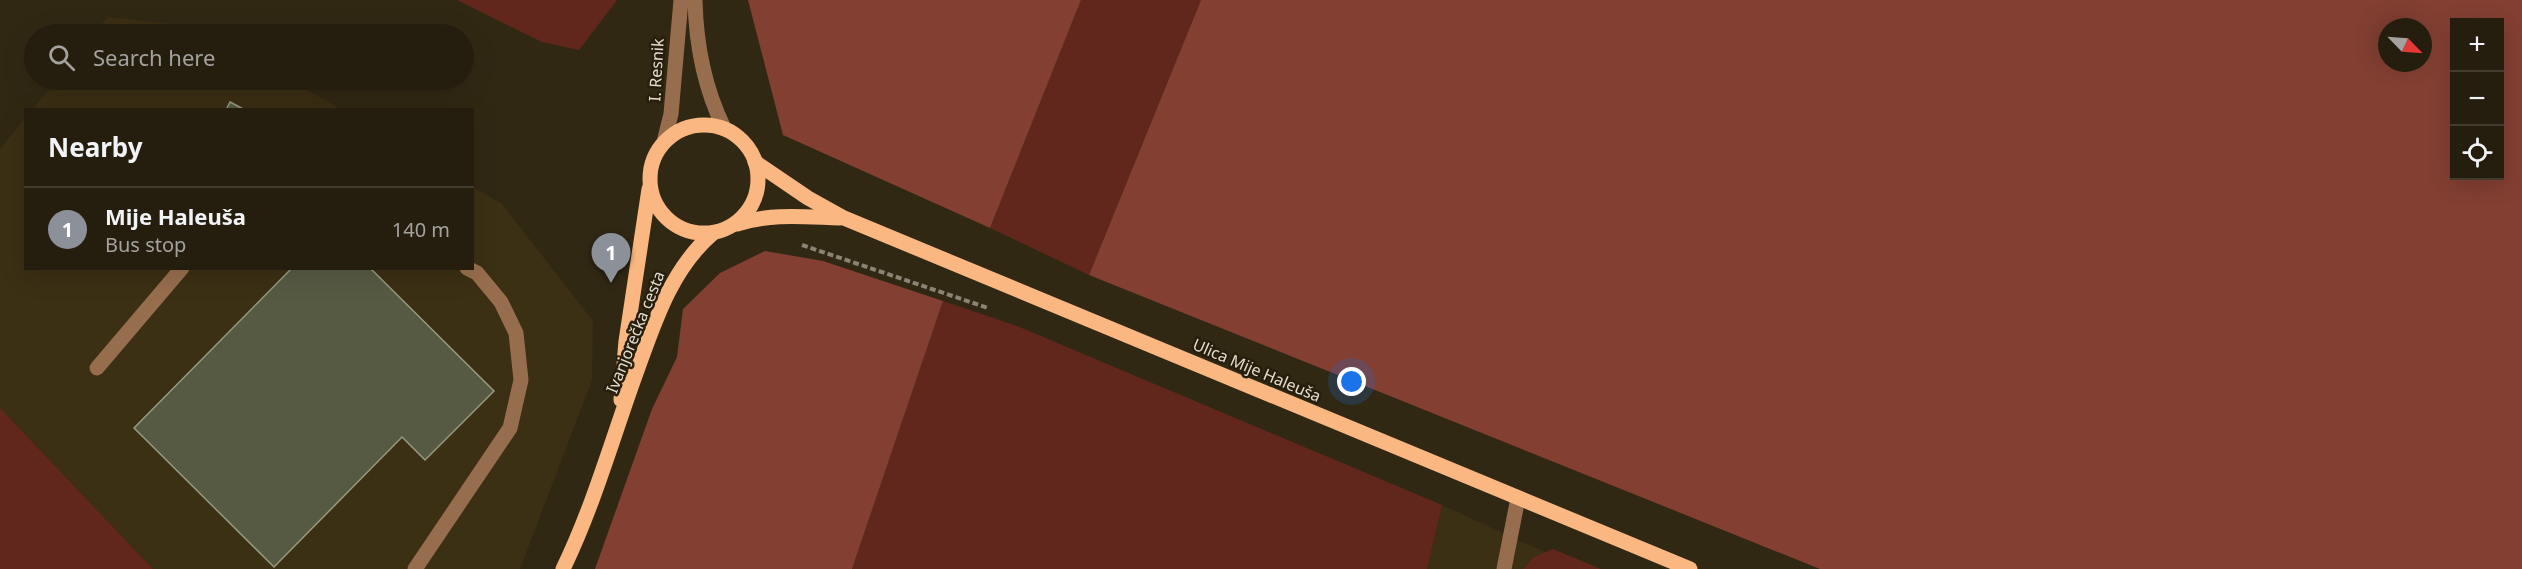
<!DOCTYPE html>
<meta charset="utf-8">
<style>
body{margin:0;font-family:"Noto Sans",sans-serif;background:#2d2718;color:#f1f3f6}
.controls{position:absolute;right:18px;top:18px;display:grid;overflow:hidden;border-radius:0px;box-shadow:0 6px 24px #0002}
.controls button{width:54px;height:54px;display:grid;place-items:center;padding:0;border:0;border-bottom:2px solid #423c2f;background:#251e0f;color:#f1f3f6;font:30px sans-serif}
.compass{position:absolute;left:2378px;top:18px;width:54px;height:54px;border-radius:50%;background:#251e0f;box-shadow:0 6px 24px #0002;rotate:115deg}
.you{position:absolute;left:1352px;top:382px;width:21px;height:21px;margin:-15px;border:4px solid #fff;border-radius:50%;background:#1a73e8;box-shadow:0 0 0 9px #1a73e833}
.badge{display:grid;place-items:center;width:39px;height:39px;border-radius:50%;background:#8c9099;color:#fff;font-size:20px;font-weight:700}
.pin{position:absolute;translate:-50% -50px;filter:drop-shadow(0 2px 3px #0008)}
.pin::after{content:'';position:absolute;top:32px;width:21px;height:18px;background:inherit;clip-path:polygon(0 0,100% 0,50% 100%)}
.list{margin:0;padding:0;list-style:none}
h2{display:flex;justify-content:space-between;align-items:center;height:78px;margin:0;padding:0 24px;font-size:26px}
h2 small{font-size:20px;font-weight:400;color:#a3a29e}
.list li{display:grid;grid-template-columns:39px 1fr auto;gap:18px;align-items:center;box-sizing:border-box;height:84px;padding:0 24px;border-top:2px solid #423c2f}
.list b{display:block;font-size:22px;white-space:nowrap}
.list p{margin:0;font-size:20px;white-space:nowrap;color:#a3a29e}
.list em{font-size:20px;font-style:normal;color:#a3a29e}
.icon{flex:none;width:33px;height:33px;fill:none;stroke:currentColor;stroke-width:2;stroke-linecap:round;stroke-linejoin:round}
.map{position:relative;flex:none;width:2522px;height:569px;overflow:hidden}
.search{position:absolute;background:#251e0f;box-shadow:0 6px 24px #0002;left:24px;top:24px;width:450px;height:66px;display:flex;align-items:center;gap:15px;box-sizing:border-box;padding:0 21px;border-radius:33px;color:#a3a29e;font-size:22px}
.panel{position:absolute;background:#251e0f;box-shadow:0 6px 24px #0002;left:24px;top:108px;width:450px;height:162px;border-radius:0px}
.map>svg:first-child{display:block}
.built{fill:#3b2f14}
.green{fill:#61271d}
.forest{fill:#823f32;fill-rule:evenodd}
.building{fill:#575a43;stroke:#979981;stroke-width:1.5}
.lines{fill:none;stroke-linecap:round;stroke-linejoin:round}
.path{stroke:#8b8374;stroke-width:4;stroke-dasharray:6 3;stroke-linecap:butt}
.minor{stroke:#976e4d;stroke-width:15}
.major{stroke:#fbb781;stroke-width:15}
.labels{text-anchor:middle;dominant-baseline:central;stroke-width:5;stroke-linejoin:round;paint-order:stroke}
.street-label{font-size:16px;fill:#e3ddd1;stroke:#271e0b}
</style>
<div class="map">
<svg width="2522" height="569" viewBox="0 0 2522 569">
<rect width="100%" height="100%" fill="#312814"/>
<g class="built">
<path d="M108 17 201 27 213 34H93Z"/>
<path d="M57 80H289L341 109 32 110Z"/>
<path d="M25 118 26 268H472L473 187 502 204 593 321 592 380 520 569H153L0 408V149Z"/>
<path d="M1442 505 1582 569H1427Z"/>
</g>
<g class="green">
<path d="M457 0H617L579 50 542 42Z"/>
<path d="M1081 0H1201L1089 275 990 228Z"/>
<path d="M943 301 1017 326 1442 505 1427 569H852Z"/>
<path d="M0 408 153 569H0Z"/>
<path d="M1553 549 1596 567 1601 569H1523L1534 557Z"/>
</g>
<g class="forest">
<path d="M748 0H1081L990 228 783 135Z"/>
<path d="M1201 0H2522V569H1820L1089 275ZM2454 22H2500V176H2454ZM2387 27H2423V63H2387Z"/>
<path d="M765 251 823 261 943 301 852 569H595L652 409 677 357 683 309 720 273Z"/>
</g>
<g class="building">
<path d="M230 102 245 110H226Z"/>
<path d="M292 268H370L494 391 425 460 402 437 274 567 134 428Z"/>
</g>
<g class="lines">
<path class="path" d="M802 245 988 308"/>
<g class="minor">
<path d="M695 0C696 46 704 87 724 128"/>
<path d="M664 142 671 114 681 0"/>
<path d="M97 368 182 268"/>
<path d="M415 569 510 428 521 380 516 333 501 302 477 273 467 268"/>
<path d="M1504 569 1518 498"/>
</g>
<g class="major">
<circle cx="704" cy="179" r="54"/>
<path d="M755 162 808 198 844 218 1690 569"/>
<path d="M737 224C771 213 805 217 840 218"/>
<path d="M621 400 626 341 649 189"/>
<path d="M563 569C593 507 612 440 635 376 654 324 670 270 713 233"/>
</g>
</g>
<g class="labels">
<g class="street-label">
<text transform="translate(656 70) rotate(-87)">I. Resnik</text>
<text transform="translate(635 332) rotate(-68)">Ivanjorečka cesta</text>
<text transform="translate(1257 370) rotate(23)">Ulica Mije Haleuša</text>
</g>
</g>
</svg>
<div class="controls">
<button>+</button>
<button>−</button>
<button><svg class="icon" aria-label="locate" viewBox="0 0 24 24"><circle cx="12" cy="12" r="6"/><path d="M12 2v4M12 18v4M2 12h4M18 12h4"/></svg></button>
</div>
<svg class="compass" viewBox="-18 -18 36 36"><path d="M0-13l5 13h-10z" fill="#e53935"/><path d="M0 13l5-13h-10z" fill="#a3a29e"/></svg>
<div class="you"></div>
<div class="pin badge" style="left:611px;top:283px">1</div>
<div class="search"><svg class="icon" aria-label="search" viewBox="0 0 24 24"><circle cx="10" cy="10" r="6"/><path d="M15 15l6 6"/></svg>Search here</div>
<section class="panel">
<h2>Nearby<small></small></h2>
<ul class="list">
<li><span class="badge">1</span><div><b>Mije Haleuša</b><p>Bus stop</p></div><em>140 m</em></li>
</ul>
</section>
</div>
